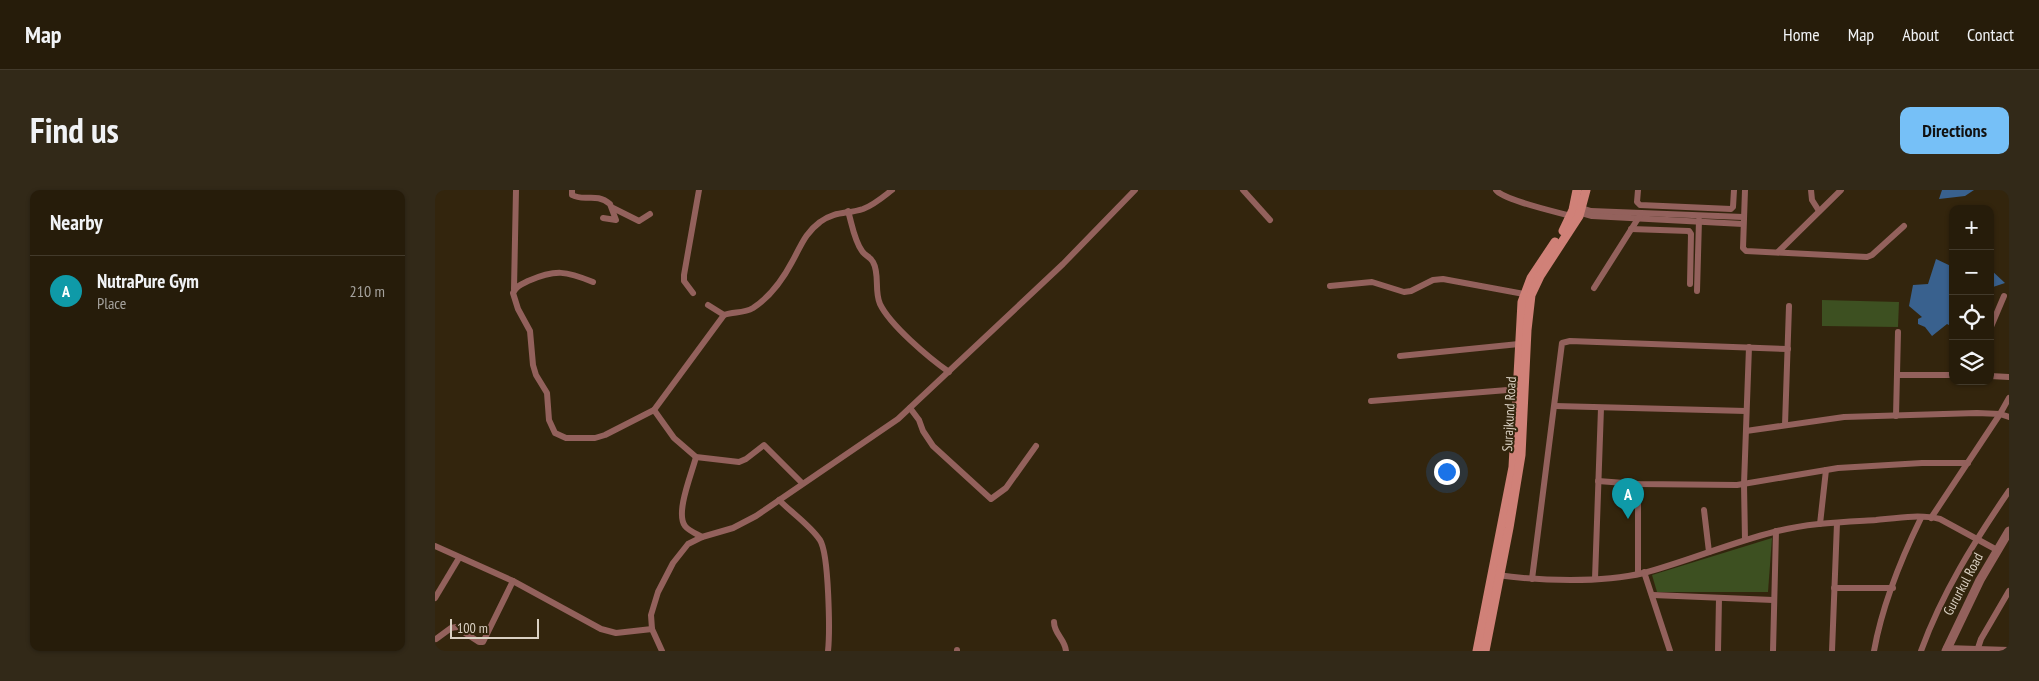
<!DOCTYPE html>
<meta charset="utf-8">
<style>
body{margin:0;font-family:"PT Sans Narrow",sans-serif;background:#322918;color:#f1f3f6}
.controls{position:absolute;right:15px;top:15px;display:grid;overflow:hidden;border-radius:10px;box-shadow:0 1px 4px #0004}
.controls button{width:45px;height:45px;display:grid;place-items:center;padding:0;border:0;border-bottom:1px solid #423a2b;background:#261c0a;color:#f1f3f6;font:25px sans-serif}
.scale{position:absolute;left:15px;bottom:12px;width:89px;box-sizing:border-box;padding-left:5px;border:2px solid #dad1c3;border-top:0;font-size:14px;line-height:18px;white-space:nowrap;color:#dad1c3;-webkit-text-stroke:4px #33250d;paint-order:stroke}
.you{position:absolute;left:1011px;top:281px;width:18px;height:18px;margin:-12px;border:4px solid #fff;border-radius:50%;background:#1a73e8;box-shadow:0 0 0 8px #1a73e833}
.badge{display:grid;place-items:center;width:32px;height:32px;border-radius:50%;background:#76c0f7;color:#fff;font-size:16px;font-weight:700}
.pin{position:absolute;translate:-50% -41px;filter:drop-shadow(0 1px 2px #0008)}
.pin::after{content:'';position:absolute;top:26px;width:18px;height:15px;background:inherit;clip-path:polygon(0 0,100% 0,50% 100%)}
.list{margin:0;padding:0;list-style:none}
h2{display:flex;justify-content:space-between;align-items:center;height:65px;margin:0;padding:0 20px;font-size:21px}
h2 small{font-size:16px;font-weight:400;color:#a4a19c}
.list li{display:grid;grid-template-columns:32px 1fr auto;gap:15px;align-items:center;box-sizing:border-box;height:70px;padding:0 20px;border-top:1px solid #423a2b}
.list b{display:block;font-size:19px;white-space:nowrap}
.list p{margin:0;font-size:16px;white-space:nowrap;color:#a4a19c}
.list em{font-size:16px;font-style:normal;color:#a4a19c}
.icon{flex:none;width:28px;height:28px;fill:none;stroke:currentColor;stroke-width:2;stroke-linecap:round;stroke-linejoin:round}
.map{position:relative;flex:none;width:1574px;height:461px;overflow:hidden;border-radius:10px}
header{display:flex;align-items:center;gap:30px;box-sizing:border-box;height:70px;padding:0 25px;background:#261c0a;border-bottom:1px solid #423a2b}
header strong{font-size:24px}
nav{display:flex;gap:28px;margin-inline-start:auto;font-size:18px}
.intro{display:flex;align-items:center;justify-content:space-between;box-sizing:border-box;height:120px;padding:0 30px}
h1{margin:0;font-size:35px}
.button{padding:12px 22px;border-radius:10px;background:#76c0f7;color:#111;font-size:18px;font-weight:700}
main{display:flex;gap:30px;padding:0 30px}
aside{flex:1;background:#261c0a;border-radius:10px;box-shadow:0 1px 4px #0004}
.map>svg:first-child{display:block}
.green{fill:#3d5021}
.water{fill:#39618e}
.lines{fill:none;stroke-linecap:round;stroke-linejoin:round}
.minor{stroke:#93615c;stroke-width:6}
.tertiary{stroke:#93615c;stroke-width:9}
.secondary{stroke:#d08178;stroke-width:9}
.labels{text-anchor:middle;dominant-baseline:central;stroke-width:4;stroke-linejoin:round;paint-order:stroke}
.street-label{font-size:14px;fill:#dad1c3;stroke:#33250d}
</style>
<header>
<strong>Map</strong>
<nav><a>Home</a><a>Map</a><a>About</a><a>Contact</a></nav>
</header>
<div class="intro"><h1>Find us</h1><a class="button">Directions</a></div>
<main>
<aside>
<h2>Nearby<small></small></h2>
<ul class="list">
<li><span class="badge" style="background:#0f9aa8">A</span><div><b>NutraPure Gym</b><p>Place</p></div><em>210 m</em></li>
</ul>
</aside>
<div class="map">
<svg width="1574" height="461" viewBox="0 0 1574 461">
<rect width="100%" height="100%" fill="#33250d"/>
<g class="green">
<path d="M1387 110 1464 112 1463 137 1387 136Z"/>
<path d="M1337 348 1333 402H1222L1217 385Z"/>
</g>
<g class="water">
<path d="M1507 0H1539L1530 6 1504 9Z"/>
<path d="M1501 69 1518 77V137L1512 134 1497 146 1490 137 1483 134V129L1487 127 1474 116 1478 95 1493 94Z"/>
<path d="M1555 79 1570 93 1555 98Z"/>
</g>
<g class="lines">
<g class="minor">
<path d="M137 0V5C149 12 161 2 175 14L181 30 168 28"/>
<path d="M808 0 835 30"/>
<path d="M1061 0C1068 10 1122 22 1136 26"/>
<path d="M1203 0 1202 12 1205 15 1296 19 1298 17 1299 0"/>
<path d="M1310 0 1308 58 1311 61 1432 67 1437 65 1469 36"/>
<path d="M1376 0 1377 10 1384 21"/>
<path d="M1143 17 1156 21 1308 27"/>
<path d="M178 18 204 31 215 24"/>
<path d="M413 21C417 34 419 50 427 61 430 66 436 67 438 72 445 84 439 101 445 114 455 135 494 168 514 182"/>
<path d="M1143 22 1157 26 1308 34"/>
<path d="M1196 39 1254 41 1256 44 1255 94"/>
<path d="M1343 62 1406 0"/>
<path d="M158 92C131 81 121 79 93 91 87 94 81 96 78 103L83 119 95 141 98 175 101 185 112 203 114 230 120 243 131 248H160L170 245 219 220 239 248 261 267 304 272 311 269 329 255 367 293"/>
<path d="M895 96 937 92 969 102 976 101 998 90 1008 89 1089 104"/>
<path d="M1159 98 1204 27"/>
<path d="M79 99 81 0"/>
<path d="M1262 101 1264 30"/>
<path d="M258 103 249 91V85L264 0"/>
<path d="M273 115 289 125"/>
<path d="M1555 139 1569 106"/>
<path d="M965 166 1084 154"/>
<path d="M1462 185H1518"/>
<path d="M1555 186 1574 187"/>
<path d="M936 211 1085 199"/>
<path d="M1120 216 1311 221"/>
<path d="M475 218 484 230 488 241 498 256 556 309 571 298 601 256"/>
<path d="M219 220 289 125C298 121 308 124 318 118 335 107 348 89 357 72 366 56 370 43 385 32 399 21 413 24 428 19 439 15 448 7 457 0"/>
<path d="M1461 226 1463 142"/>
<path d="M1350 235 1354 116"/>
<path d="M1311 241 1409 227 1542 223 1565 224 1574 227"/>
<path d="M261 267C257 283 240 323 250 336 254 341 262 344 267 347"/>
<path d="M1163 291 1203 294 1302 295 1403 278 1487 273H1533"/>
<path d="M344 310C357 323 375 335 385 350 394 364 395 442 393 461"/>
<path d="M1269 320 1274 362"/>
<path d="M1496 328 1565 224 1574 208"/>
<path d="M1385 334 1391 280"/>
<path d="M1310 350 1309 294 1314 157"/>
<path d="M0 356 78 391 166 439 181 443 217 439"/>
<path d="M1209 382 1235 461"/>
<path d="M1203 384V294"/>
<path d="M1062 385C1105 391 1166 393 1209 383 1253 371 1295 353 1339 342 1372 333 1407 332 1441 330 1461 328 1485 324 1505 329L1562 360"/>
<path d="M1097 389 1127 153 1135 151 1353 159"/>
<path d="M1160 389 1166 218"/>
<path d="M1399 398H1458"/>
<path d="M1218 405 1338 410"/>
<path d="M0 408 24 368"/>
<path d="M619 432C619 444 630 449 631 461"/>
<path d="M1 449 16 438 21 437 44 452H48L78 391"/>
<path d="M1511 458 1574 460"/>
<path d="M522 460V461"/>
<path d="M227 461 217 439 216 425 223 402 238 373 253 354 267 347 298 338 321 326 463 229 628 74 700 0"/>
<path d="M1283 461 1284 408"/>
<path d="M1338 461 1341 341"/>
<path d="M1397 461 1402 333"/>
<path d="M1439 461C1447 416 1466 369 1486 328"/>
<path d="M1486 461C1507 403 1539 352 1574 301"/>
<path d="M1542 461 1546 449 1574 401"/>
</g>
<path class="tertiary" d="M1511 461 1545 390 1574 341"/>
<g class="secondary">
<path d="M1128 41 1138 20 1142 0"/>
<path d="M1042 461 1078 277 1087 112 1096 88 1120 52"/>
<path d="M1050 461 1074 338 1086 265 1092 140 1096 105 1105 86 1144 26 1151 0"/>
</g>
</g>
<g class="labels">
<g class="street-label">
<text transform="translate(1074 224) rotate(-87)">Surajkund Road</text>
<text transform="translate(1528 394) rotate(-62)">Gururkul Road</text>
</g>
</g>
</svg>
<div class="controls">
<button>+</button>
<button>−</button>
<button><svg class="icon" aria-label="locate" viewBox="0 0 24 24"><circle cx="12" cy="12" r="6"/><path d="M12 2v4M12 18v4M2 12h4M18 12h4"/></svg></button>
<button><svg class="icon" aria-label="layers" viewBox="0 0 24 24"><path d="M12 4l9 5-9 5-9-5zM3 14l9 5 9-5"/></svg></button>
</div>
<div class="scale">100 m</div>
<div class="you"></div>
<div class="pin badge" style="left:1193px;top:329px;background:#0f9aa8">A</div>
</div>
</main>
